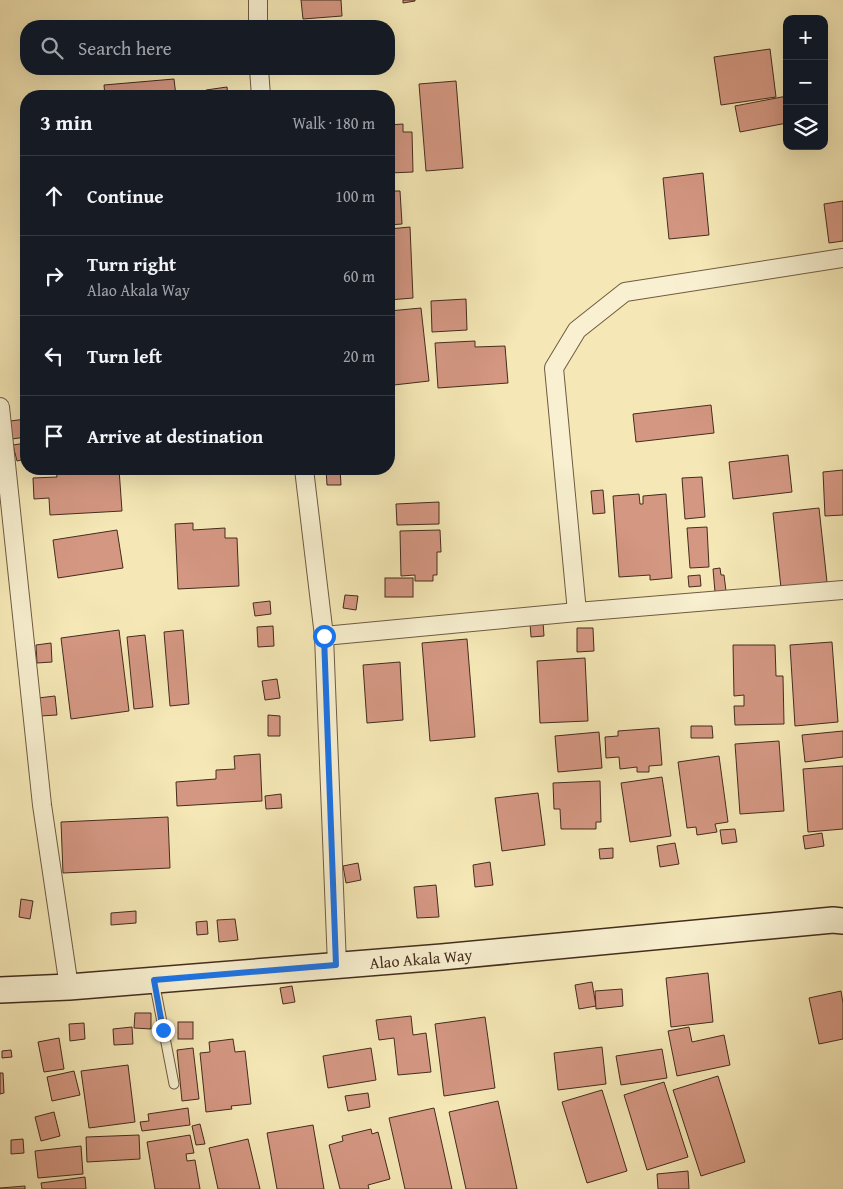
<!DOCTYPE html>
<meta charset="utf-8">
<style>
body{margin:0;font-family:"Gentium Book Plus",serif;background:#242831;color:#f1f3f6}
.controls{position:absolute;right:15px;top:15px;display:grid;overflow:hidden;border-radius:10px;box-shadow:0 5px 20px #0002}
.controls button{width:45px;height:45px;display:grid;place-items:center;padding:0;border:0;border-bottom:1px solid #363941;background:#171b24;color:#f1f3f6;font:25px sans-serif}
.stop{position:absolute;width:15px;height:15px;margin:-11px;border:4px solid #1a73e8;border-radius:50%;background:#fff}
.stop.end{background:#1a73e8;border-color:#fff;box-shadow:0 1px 5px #0008}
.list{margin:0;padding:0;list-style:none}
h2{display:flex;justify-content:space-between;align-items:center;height:65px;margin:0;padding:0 20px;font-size:21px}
h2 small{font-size:16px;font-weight:400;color:#9ea1a6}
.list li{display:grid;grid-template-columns:32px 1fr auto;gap:15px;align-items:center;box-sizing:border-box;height:80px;padding:0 20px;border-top:1px solid #363941}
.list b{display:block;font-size:19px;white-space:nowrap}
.list p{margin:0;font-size:16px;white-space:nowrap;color:#9ea1a6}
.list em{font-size:16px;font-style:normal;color:#9ea1a6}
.icon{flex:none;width:28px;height:28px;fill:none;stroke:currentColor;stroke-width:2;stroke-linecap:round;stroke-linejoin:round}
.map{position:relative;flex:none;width:843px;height:1189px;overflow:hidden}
.search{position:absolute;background:#171b24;box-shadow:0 5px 20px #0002;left:20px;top:20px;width:375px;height:55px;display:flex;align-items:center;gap:12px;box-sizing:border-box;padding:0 18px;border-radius:20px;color:#9ea1a6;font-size:19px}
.panel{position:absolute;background:#171b24;box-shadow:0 5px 20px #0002;left:20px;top:90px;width:375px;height:385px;border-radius:20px}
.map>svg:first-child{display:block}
.building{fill:#d49782;stroke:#442c1d}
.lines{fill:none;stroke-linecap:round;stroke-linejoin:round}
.lane-casing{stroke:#705b43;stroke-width:11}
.street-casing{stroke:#705b43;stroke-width:20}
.secondary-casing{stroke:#442c1d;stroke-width:28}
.lane{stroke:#f8f0d0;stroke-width:9}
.street{stroke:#f8f0d0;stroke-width:18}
.secondary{stroke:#f8f0d0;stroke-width:25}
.route{stroke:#1a73e8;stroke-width:6}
.labels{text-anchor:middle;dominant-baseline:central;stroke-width:4;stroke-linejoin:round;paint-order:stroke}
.street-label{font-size:16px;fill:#442c1d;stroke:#f8f0d0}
</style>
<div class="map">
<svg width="843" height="1189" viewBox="0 0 843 1189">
<rect width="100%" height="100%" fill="#f5e8b6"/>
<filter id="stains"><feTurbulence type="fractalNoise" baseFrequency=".004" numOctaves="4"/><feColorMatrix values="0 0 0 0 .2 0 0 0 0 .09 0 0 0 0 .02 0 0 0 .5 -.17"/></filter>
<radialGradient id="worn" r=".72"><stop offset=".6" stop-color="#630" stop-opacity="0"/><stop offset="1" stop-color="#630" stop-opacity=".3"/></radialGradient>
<g class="building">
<path d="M301 0H341L342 16 303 19Z"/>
<path d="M403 0H415V1L403 3Z"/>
<path d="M770 49 776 97 721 105 714 57Z"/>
<path d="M174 79 176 96H105L104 85Z"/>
<path d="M456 81 463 168 426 171 419 84Z"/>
<path d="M227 87 228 96H207L206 90Z"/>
<path d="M787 96V123L740 132 735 106Z"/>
<path d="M403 124V132H412L413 172 389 173V125Z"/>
<path d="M703 173 709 235 669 239 663 178Z"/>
<path d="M389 191H400L402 224 389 225Z"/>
<path d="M843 201V241L829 243 824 204Z"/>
<path d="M410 227 413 298 389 300V229Z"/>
<path d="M466 299 467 330 432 332 431 301Z"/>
<path d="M421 308 429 381 394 385 389 332V311Z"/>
<path d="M475 341V347L505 346 508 383 438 388 435 343Z"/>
<path d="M711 405 714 433 636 442 633 414Z"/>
<path d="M26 419V437L12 439 10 421Z"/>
<path d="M26 443V459L17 461 13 445Z"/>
<path d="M788 455 792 492 733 499 729 462Z"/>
<path d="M56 469H119L122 511 50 515 49 498 34 499 33 478 57 477Z"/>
<path d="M326 469H340L341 485H327Z"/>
<path d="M843 470V515L825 516 823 472Z"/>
<path d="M702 477 705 517 685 519 682 478Z"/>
<path d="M603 490 605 513 593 514 591 491Z"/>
<path d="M639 494 640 504H643V496L666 494 672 578 650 580V575L619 577 613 496Z"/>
<path d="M439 502V524L397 525 396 504Z"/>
<path d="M819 508 827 582 781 588 773 513Z"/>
<path d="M193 523V530L225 528V538H237L239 586 178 589 175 524Z"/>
<path d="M707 527 709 567 690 568 687 528Z"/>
<path d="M117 530 123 568 58 578 53 540Z"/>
<path d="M440 530 441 552H437V575H433V581H415V575L401 576 400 531Z"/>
<path d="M720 568 721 575H724L726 591 715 592 713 569Z"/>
<path d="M700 575 701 586 689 587 688 576Z"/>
<rect x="385" y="578" width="28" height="19"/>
<path d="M345 595 358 596 356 610 343 608Z"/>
<path d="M270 601 271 614 255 616 253 603Z"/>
<path d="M543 622 544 636 531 637 530 623Z"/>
<path d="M273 626 274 646 258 647 257 627Z"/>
<path d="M577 628H593L594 651 577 652Z"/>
<path d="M119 630 129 711 71 719 61 638Z"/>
<path d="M183 630 189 704 170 706 164 632Z"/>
<path d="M145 635 153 707 134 709 127 637Z"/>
<path d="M467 639 475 737 430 741 422 643Z"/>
<path d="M832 642 838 722 795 726 790 645Z"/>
<path d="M51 643 52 662 37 663 36 645Z"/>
<path d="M733 645H775L776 676H783L784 724 735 725 734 706H744V695L734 696Z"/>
<path d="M585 658 588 721 540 723 537 661Z"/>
<path d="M400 662 403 720 367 723 363 665Z"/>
<path d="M277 679 280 698 265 700 262 681Z"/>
<path d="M55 696 57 715 40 716 38 698Z"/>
<path d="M268 715 280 716V736H268Z"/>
<path d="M691 726H712L713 738H691Z"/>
<path d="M659 728 662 765 649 766V772H637V767L620 769 619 757 606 758 605 737 618 736V731Z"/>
<path d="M843 731V757L805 762 802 735Z"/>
<path d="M599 732 602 768 558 772 555 736Z"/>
<path d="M779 741 784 811 740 814 735 744Z"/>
<path d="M260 754 262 801 177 806 176 782 216 779V770L235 769 234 756Z"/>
<path d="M719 756 728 822 715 824 717 832 697 835 696 827 687 828 678 762Z"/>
<path d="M843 766V829L808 832 803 769Z"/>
<path d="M662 777 671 836 630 842 621 783Z"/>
<path d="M600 781 601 822H596V829H561L560 809H554L553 783Z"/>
<path d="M538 793 545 845 502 851 495 798Z"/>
<path d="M281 794 282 808 266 809 265 796Z"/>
<path d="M168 817 170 868 63 873 61 822Z"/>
<path d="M735 829 737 842 722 844 720 830Z"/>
<path d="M822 833 824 846 805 849 803 836Z"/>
<path d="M675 843 679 864 660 867 657 846Z"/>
<path d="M613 848V858L600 859 599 849Z"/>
<path d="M490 862 493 885 475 887 473 865Z"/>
<path d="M358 863 361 880 346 883 343 866Z"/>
<path d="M436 885 439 917 417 918 414 887Z"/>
<path d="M21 899 33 901 30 919 19 917Z"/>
<path d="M136 911V923L111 925V913Z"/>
<path d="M235 919 238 940 219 942 217 920Z"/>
<path d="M207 921 208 934 197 935 196 922Z"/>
<path d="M708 973 713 1022 671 1027 666 978Z"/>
<path d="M592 982 596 1006 579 1009 575 985Z"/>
<path d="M292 986 295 1002 283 1004 280 988Z"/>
<path d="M622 989 623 1006 596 1009 595 991Z"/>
<path d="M841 991 843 1003V1039L819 1044 809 998Z"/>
<path d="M135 1013H151V1029L134 1028Z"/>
<path d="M411 1016 413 1035 426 1033 431 1072 398 1075 394 1038 379 1040 376 1020Z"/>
<path d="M485 1017 495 1088 444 1096 435 1024Z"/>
<rect x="178" y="1022" width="15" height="17"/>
<path d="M84 1023 85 1039 70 1041 69 1024Z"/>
<path d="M132 1027 133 1044 114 1045 113 1029Z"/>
<path d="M689 1027 692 1042 724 1035 730 1065 677 1076 668 1031Z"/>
<path d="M59 1038 64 1069 44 1072 38 1042Z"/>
<path d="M233 1039 235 1052 245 1051 251 1104 231 1106 232 1109 206 1112 200 1053 210 1052 209 1042Z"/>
<path d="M602 1047 606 1084 558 1090 554 1053Z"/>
<path d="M193 1048 199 1099 182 1101 177 1050Z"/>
<path d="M371 1048 376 1080 328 1088 323 1056Z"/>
<path d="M662 1049 667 1078 621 1085 616 1056Z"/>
<path d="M11 1050 12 1057 2 1058V1051Z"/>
<path d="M128 1065 135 1122 89 1128 81 1071Z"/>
<path d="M74 1071 80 1095 52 1101 47 1077Z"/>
<path d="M0 1073H3L4 1093 0 1094Z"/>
<path d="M718 1076 745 1162 701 1176 673 1090Z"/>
<path d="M664 1082 688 1157 647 1170 624 1095Z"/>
<path d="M602 1090 627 1171 587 1183 562 1102Z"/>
<path d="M368 1093 370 1107 348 1111 345 1096Z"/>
<path d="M498 1101 517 1189H466L449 1112Z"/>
<path d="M188 1108 190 1125 142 1131 140 1122 149 1121 148 1114Z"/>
<path d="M434 1108 452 1189H405L389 1118Z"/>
<path d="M54 1112 60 1136 41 1141 35 1117Z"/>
<path d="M200 1124 205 1144 196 1145 192 1126Z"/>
<path d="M313 1125 324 1189H277L267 1133Z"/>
<path d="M371 1129 372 1134 378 1132 390 1179 368 1185 369 1189H340L329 1145 343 1141 342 1136Z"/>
<path d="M139 1135 140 1159 87 1162 86 1137Z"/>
<path d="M190 1135 194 1153 186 1154 187 1161 195 1160 200 1189H155L147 1142Z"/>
<path d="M23 1139 24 1153 11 1154V1140Z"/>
<path d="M248 1139 260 1189H218L209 1148Z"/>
<path d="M81 1146 83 1174 38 1178 35 1151Z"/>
<path d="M688 1171 689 1189H658L657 1174Z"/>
<path d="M85 1177 86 1189H42L41 1183Z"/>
<path d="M25 1186V1189H0V1188Z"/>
</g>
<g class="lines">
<defs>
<path id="lane" d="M154 981 174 1084"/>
<g id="street">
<path d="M258 26V0"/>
<path d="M259 69 261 96"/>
<path d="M0 407 42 805 69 987"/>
<path d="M304 469 324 636 337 965"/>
<path d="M577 612 554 368 577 330 625 292 843 258"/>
<path d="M324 636 577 612 843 590"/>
</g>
<g id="secondary">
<path id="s1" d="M0 990 69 987 442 957 833 920 843 921"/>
</g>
</defs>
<use href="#lane" class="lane-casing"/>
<use href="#street" class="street-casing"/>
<use href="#secondary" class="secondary-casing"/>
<use href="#lane" class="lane"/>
<use href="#street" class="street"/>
<use href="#secondary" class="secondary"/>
</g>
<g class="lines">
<path class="route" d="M163 1030 154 980 336 965 324 636"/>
</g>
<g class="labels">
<g class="street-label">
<text stroke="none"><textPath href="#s1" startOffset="422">Alao Akala Way</textPath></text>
</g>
</g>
<rect width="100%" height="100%" filter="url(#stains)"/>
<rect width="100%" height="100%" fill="url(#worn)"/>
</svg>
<div class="controls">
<button>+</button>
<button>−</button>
<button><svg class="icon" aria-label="layers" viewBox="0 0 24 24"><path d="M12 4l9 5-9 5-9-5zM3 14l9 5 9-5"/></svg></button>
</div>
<div class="stop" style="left:324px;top:636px"></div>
<div class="stop end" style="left:163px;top:1030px"></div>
<div class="search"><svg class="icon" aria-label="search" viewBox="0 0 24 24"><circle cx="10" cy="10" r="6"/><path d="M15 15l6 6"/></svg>Search here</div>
<section class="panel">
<h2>3 min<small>Walk · 180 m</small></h2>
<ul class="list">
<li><svg class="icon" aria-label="ahead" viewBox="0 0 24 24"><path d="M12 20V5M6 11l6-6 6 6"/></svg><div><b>Continue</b></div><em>100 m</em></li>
<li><svg class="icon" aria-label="right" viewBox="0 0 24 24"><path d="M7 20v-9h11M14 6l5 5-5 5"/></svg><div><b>Turn right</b><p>Alao Akala Way</p></div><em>60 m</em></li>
<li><svg class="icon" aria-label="left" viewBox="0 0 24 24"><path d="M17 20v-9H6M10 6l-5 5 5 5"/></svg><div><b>Turn left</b></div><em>20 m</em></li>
<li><svg class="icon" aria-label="arrive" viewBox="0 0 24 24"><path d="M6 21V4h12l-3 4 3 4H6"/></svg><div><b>Arrive at destination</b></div></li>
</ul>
</section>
</div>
